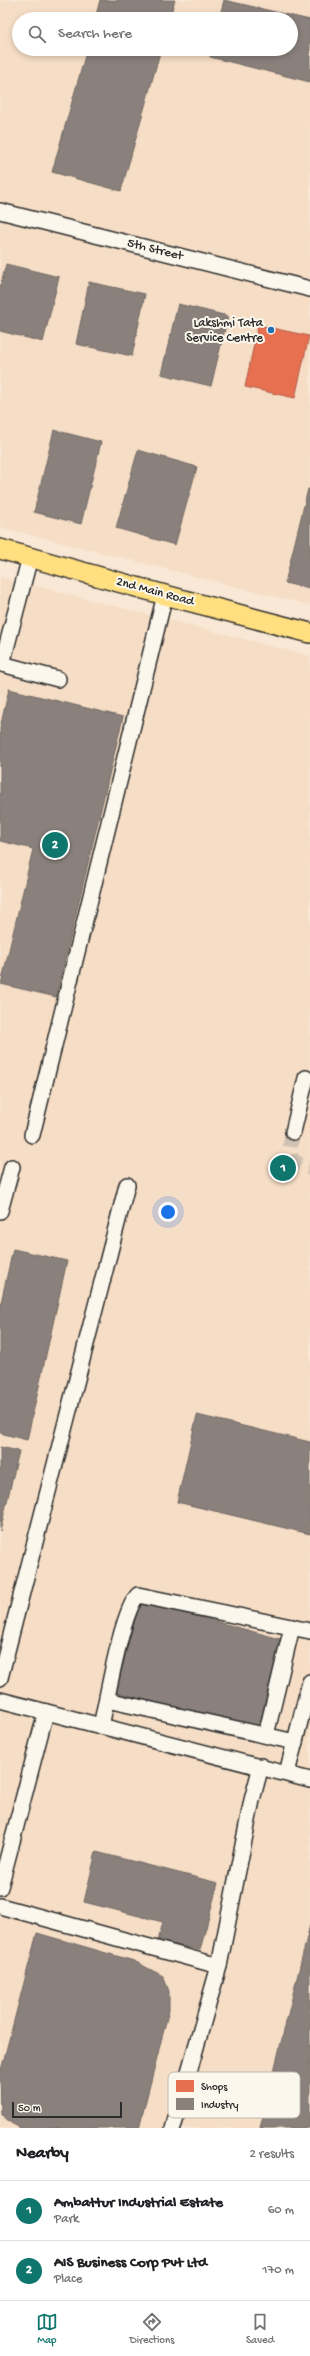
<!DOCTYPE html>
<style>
body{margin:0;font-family:"Gochi Hand",sans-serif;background:#f6f6f6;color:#202124}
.scale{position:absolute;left:12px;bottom:10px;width:110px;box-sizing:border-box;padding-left:4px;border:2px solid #2b2b2b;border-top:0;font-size:11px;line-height:14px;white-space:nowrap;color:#2b2b2b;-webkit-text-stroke:3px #fbf7ec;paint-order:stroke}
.you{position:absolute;left:168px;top:1212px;width:14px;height:14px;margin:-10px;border:3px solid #fff;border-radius:50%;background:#1a73e8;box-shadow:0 0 0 6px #1a73e833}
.badge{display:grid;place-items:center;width:26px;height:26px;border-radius:50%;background:#0f766e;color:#fff;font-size:13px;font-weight:700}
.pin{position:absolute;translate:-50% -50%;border:2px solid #fff;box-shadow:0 1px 4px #0006}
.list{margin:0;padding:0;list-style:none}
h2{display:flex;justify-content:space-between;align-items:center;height:52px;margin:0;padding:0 16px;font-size:17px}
h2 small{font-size:13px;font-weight:400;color:#757577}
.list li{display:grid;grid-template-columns:26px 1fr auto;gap:12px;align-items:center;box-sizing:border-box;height:60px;padding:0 16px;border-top:1px solid #e0e0e0}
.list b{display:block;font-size:15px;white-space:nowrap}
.list p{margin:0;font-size:13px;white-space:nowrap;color:#757577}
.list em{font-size:13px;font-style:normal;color:#757577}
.icon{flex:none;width:22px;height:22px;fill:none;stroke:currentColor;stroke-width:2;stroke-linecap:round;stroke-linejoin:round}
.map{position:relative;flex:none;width:310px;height:2128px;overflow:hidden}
.search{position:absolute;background:#fff;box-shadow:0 2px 6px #0003;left:12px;right:12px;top:12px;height:44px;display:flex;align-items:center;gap:10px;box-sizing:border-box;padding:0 14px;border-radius:22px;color:#757577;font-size:15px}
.sheet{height:172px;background:#fff}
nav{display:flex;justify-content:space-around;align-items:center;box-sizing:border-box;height:56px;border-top:1px solid #e0e0e0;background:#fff;font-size:11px;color:#757577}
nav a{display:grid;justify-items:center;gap:2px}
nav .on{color:#0f766e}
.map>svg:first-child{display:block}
.built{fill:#f6ddc5;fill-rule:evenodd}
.shops{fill:#e76f51;stroke:#af5b46}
.industry{fill:#8a817c;stroke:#6e6764}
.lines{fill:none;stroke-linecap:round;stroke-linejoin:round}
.minor-tunnel{stroke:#cfc2b3;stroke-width:15;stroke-dasharray:15 8;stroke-linecap:butt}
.minor-casing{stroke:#2b2b2b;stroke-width:18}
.major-casing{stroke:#2b2b2b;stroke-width:22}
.minor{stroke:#fbf7ec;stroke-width:15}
.major{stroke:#ffdf80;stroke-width:19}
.poi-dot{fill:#1f6fb2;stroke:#fbf7ec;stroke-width:1.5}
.labels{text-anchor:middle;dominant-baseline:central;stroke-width:4;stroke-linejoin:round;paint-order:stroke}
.street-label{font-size:13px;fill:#2b2b2b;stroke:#fbf7ec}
.poi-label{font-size:13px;fill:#2b2b2b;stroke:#fbf7ec;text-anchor:end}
.key{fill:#fbf7ec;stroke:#bdbab2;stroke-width:1}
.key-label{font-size:11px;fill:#2b2b2b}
</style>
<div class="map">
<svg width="310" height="2128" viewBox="0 0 310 2128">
<rect width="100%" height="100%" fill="#f8e8d5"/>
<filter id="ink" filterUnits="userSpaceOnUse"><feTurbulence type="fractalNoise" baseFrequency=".025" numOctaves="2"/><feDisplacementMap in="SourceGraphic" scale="8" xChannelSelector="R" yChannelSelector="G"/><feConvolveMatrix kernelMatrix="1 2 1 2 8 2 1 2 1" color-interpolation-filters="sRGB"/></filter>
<g filter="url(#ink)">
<g class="built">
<path d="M0 0H310V605L0 527ZM19 19H291V49H19Z"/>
<path d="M0 577 310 656V2128H0Z"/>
</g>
<path class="shops" d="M258 325 309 336 295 398 245 387Z"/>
<g class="industry">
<path d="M100 0H175L169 19H95Z"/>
<path d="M224 0 310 20V82L210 57 212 49H291V19H219Z"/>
<path d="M87 49H161L121 191 52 172Z"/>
<path d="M6 264 59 277 43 342 0 331V288Z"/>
<path d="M89 282 145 294 132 356 76 344Z"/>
<path d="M178 304 228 316 211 386 161 374Z"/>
<path d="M54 430 101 442 81 524 34 512Z"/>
<path d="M138 450 197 467 175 545 116 528Z"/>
<path d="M308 489H310V589L285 583Z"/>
<path d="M9 689 123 717 56 997 1 984 33 849 0 841V728Z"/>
<path d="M13 1249 67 1261 27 1440 0 1433V1307Z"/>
<path d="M197 1415 310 1442V1534L177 1502Z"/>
<path d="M0 1447 19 1451 0 1531Z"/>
<path d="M140 1601 284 1640 260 1731 115 1692Z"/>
<path d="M96 1852 218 1883 200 1950 158 1941 163 1922 84 1902Z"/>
<path d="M310 1925V2128H260Z"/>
<path d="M37 1933 134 1961 163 1976 169 1991V2010L139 2128H20L11 2123 1 2114 0 2074Z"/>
</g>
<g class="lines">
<path class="minor-tunnel" d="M293 1132C288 1155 286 1161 310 1168"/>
<defs>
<g id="minor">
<path d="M0 211 310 289"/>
<path d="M0 663 2 664 30 557"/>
<path d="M2 664 58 679"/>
<path d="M293 1132 306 1078"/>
<path d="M32 1135 165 595"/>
<path d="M0 1211 12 1167"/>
<path d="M0 1678 127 1185"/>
<path d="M0 1700 310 1780"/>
<path d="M107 1700 295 1742"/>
<path d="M101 1726C107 1700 122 1610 138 1595L310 1631"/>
<path d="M266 1735 292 1627"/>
<path d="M287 1773 310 1682"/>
<path d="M0 1887 46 1712"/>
<path d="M0 1906 219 1966"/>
<path d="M173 2128 219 1966 252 1800 261 1766"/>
</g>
<path id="major" d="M0 549 165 595 310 633"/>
</defs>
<use href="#minor" class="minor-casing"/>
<use href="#major" class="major-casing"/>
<use href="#minor" class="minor"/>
<use href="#major" class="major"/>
</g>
</g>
<circle class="poi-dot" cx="271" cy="330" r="4"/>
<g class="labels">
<g class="street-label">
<text transform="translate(155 250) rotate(14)">5th Street</text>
<text transform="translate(155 592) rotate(15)">2nd Main Road</text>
</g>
<g class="poi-label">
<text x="263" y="323">Lakshmi Tata<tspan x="263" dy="15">Service Centre</tspan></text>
</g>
</g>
<rect x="168" y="2072" width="132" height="46" rx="6" class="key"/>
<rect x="176" y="2080" width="18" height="12" fill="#e76f51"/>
<rect x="176" y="2098" width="18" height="12" fill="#8a817c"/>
<g class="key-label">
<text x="201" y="2090">Shops</text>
<text x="201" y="2108">Industry</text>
</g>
</svg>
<div class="scale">50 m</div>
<div class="you"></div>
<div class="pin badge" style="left:283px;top:1168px">1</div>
<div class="pin badge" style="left:55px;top:845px">2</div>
<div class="search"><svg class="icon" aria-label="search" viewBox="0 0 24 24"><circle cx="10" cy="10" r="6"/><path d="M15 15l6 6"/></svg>Search here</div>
</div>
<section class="sheet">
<h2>Nearby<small>2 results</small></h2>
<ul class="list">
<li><span class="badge">1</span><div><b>Ambattur Industrial Estate</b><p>Park</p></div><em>60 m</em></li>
<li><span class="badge">2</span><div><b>AIS Business Corp Pvt Ltd</b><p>Place</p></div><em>170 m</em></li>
</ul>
</section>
<nav>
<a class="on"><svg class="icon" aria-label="map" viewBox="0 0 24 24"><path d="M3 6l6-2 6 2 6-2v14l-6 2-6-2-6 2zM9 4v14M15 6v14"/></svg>Map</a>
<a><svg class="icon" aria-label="directions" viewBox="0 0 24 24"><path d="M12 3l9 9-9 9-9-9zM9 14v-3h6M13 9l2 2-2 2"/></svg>Directions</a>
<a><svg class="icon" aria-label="saved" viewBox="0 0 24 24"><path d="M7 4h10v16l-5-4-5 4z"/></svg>Saved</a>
</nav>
